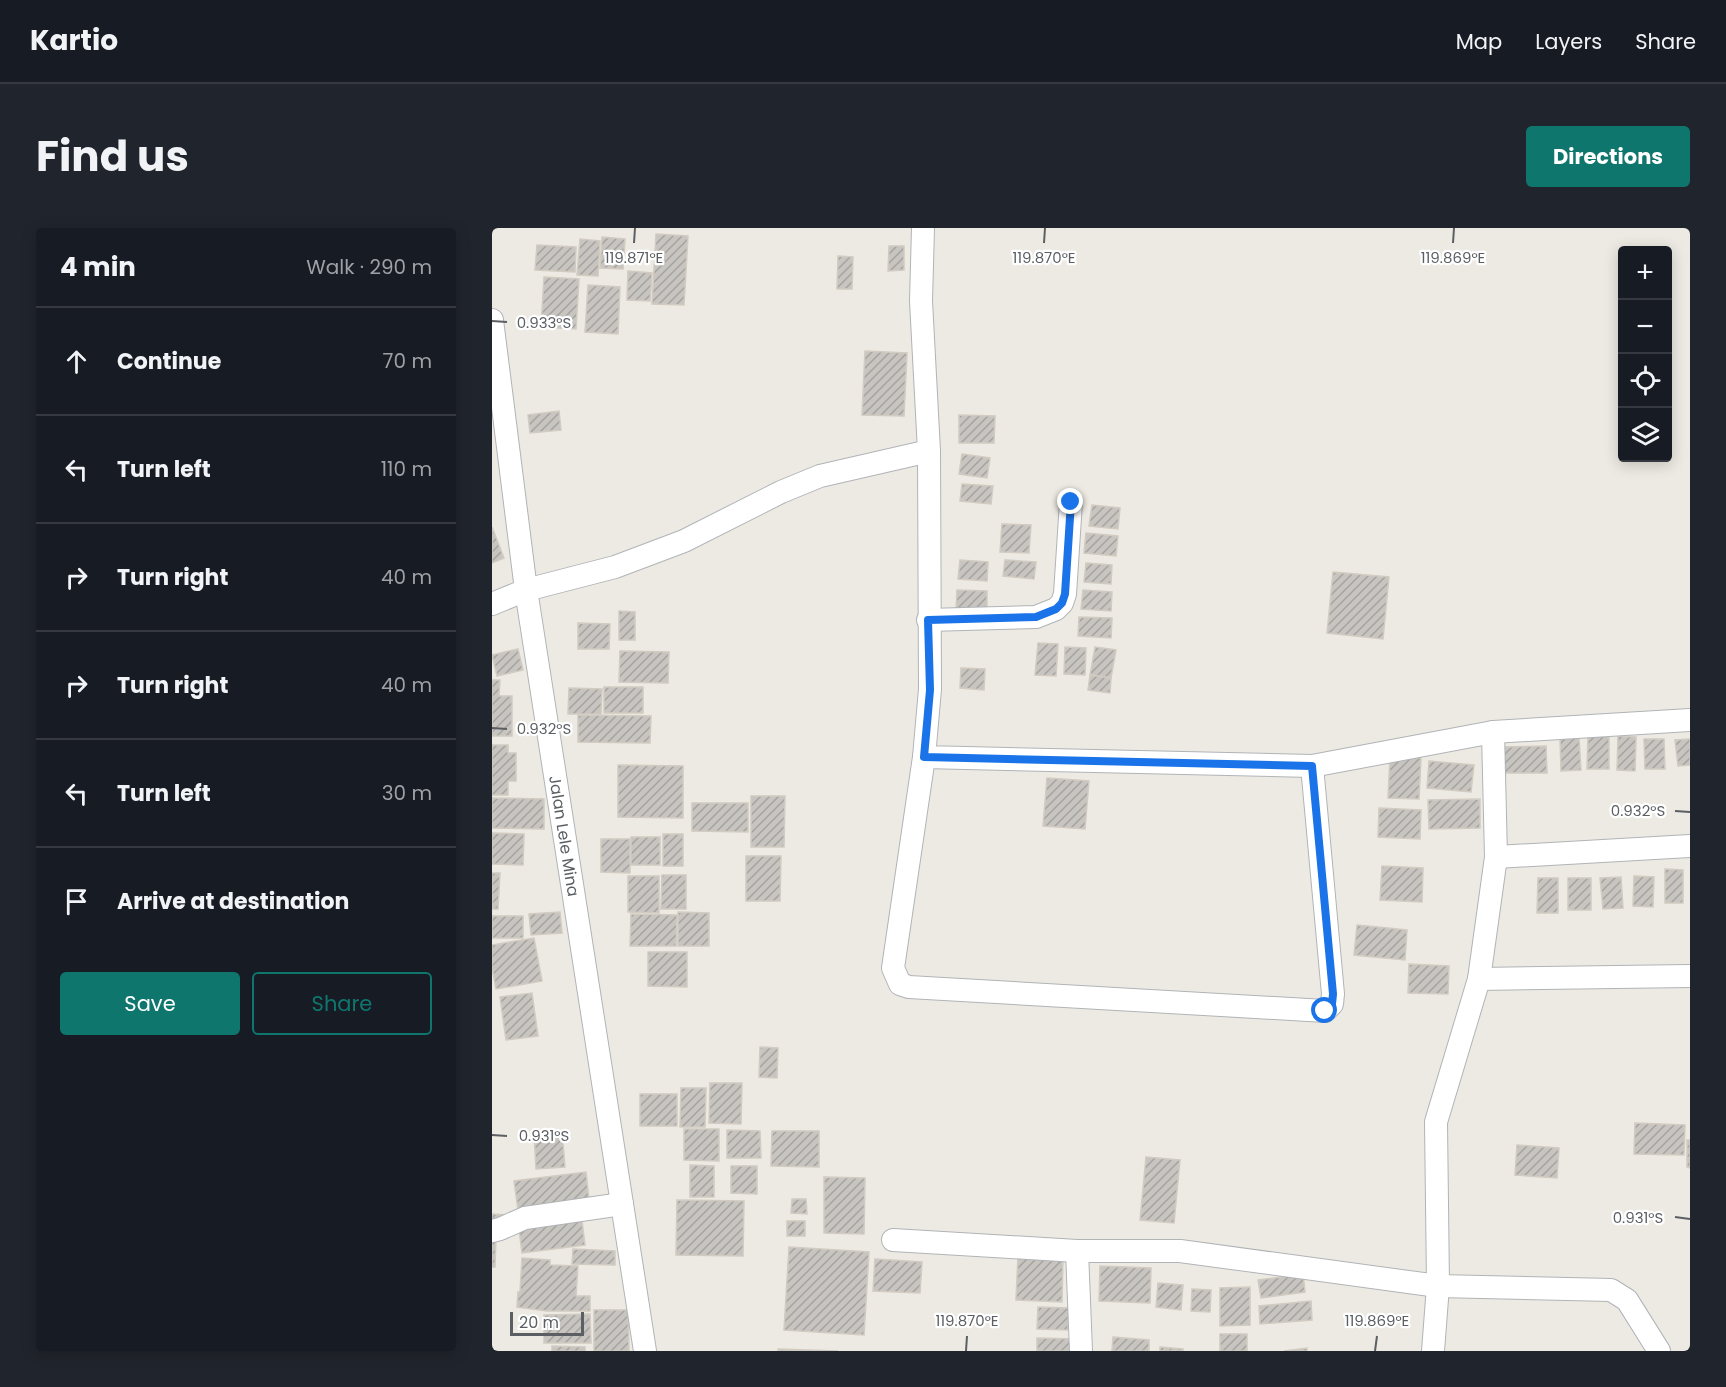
<!DOCTYPE html>
<meta charset="utf-8">
<style>
body{margin:0;font-family:Poppins,sans-serif;background:#20242c;color:#f1f3f6}
.controls{position:absolute;right:18px;top:18px;display:grid;overflow:hidden;border-radius:6px;box-shadow:0 3px 15px #0003}
.controls button{width:54px;height:54px;display:grid;place-items:center;padding:0;border:0;border-bottom:2px solid #363941;background:#171b24;color:#f1f3f6;font:30px sans-serif}
.scale{position:absolute;left:18px;bottom:15px;width:74px;box-sizing:border-box;padding-left:6px;border:3px solid #5b5f63;border-top:0;font-size:16px;line-height:21px;white-space:nowrap;color:#5b5f63;-webkit-text-stroke:4px #fff;paint-order:stroke}
.stop{position:absolute;width:18px;height:18px;margin:-14px;border:4px solid #1a73e8;border-radius:50%;background:#fff}
.stop.end{background:#1a73e8;border-color:#fff;box-shadow:0 2px 6px #0008}
.list{margin:0;padding:0;list-style:none}
h2{display:flex;justify-content:space-between;align-items:center;height:78px;margin:0;padding:0 24px;font-size:26px}
h2 small{font-size:20px;font-weight:400;color:#9ea1a6}
.list li{display:grid;grid-template-columns:39px 1fr auto;gap:18px;align-items:center;box-sizing:border-box;height:108px;padding:0 24px;border-top:2px solid #363941}
.list b{display:block;font-size:22px;white-space:nowrap}
.list em{font-size:20px;font-style:normal;color:#9ea1a6}
.actions{display:flex;gap:12px;padding:18px 24px}
.actions a{flex:1;padding:14px 0;border:2px solid #0f766e;border-radius:6px;text-align:center;font-size:21px;color:#0f766e}
.actions .main{background:#0f766e;color:#fff}
.icon{flex:none;width:33px;height:33px;fill:none;stroke:currentColor;stroke-width:2;stroke-linecap:round;stroke-linejoin:round}
.map{position:relative;flex:none;width:1198px;height:1123px;overflow:hidden;border-radius:6px}
header{display:flex;align-items:center;gap:36px;box-sizing:border-box;height:84px;padding:0 30px;background:#171b24;border-bottom:2px solid #363941}
header strong{font-size:28px}
nav{display:flex;gap:33px;margin-inline-start:auto;font-size:21px}
.intro{display:flex;align-items:center;justify-content:space-between;box-sizing:border-box;height:144px;padding:0 36px}
h1{margin:0;font-size:42px}
.button{padding:15px 27px;border-radius:6px;background:#0f766e;color:#fff;font-size:21px;font-weight:700}
main{display:flex;gap:36px;padding:0 36px}
aside{flex:1;background:#171b24;border-radius:6px;box-shadow:0 3px 15px #0003}
.map>svg:first-child{display:block}
.building{fill:url(#building-hatch);stroke:#d1cbc1;stroke-width:1.5}
.lines{fill:none;stroke-linecap:round;stroke-linejoin:round}
.street-casing{stroke:#b0b4b7;stroke-width:24}
.street{stroke:#fff;stroke-width:22}
.route{stroke:#1a73e8;stroke-width:8}
.ticks{fill:none;stroke:#5b5f63;stroke-width:2}
.labels{text-anchor:middle;dominant-baseline:central;stroke-width:4.5;stroke-linejoin:round;paint-order:stroke}
.street-label{font-size:16px;fill:#5b5f63;stroke:#fff}
.ticks-label{font-size:15px;text-anchor:middle;fill:#5b5f63;stroke:#fff;stroke-width:4.5;stroke-linejoin:round;paint-order:stroke}
</style>
<header>
<strong>Kartio</strong>
<nav><a>Map</a><a>Layers</a><a>Share</a></nav>
</header>
<div class="intro"><h1>Find us</h1><a class="button">Directions</a></div>
<main>
<aside>
<h2>4 min<small>Walk · 290 m</small></h2>
<ul class="list">
<li><svg class="icon" aria-label="ahead" viewBox="0 0 24 24"><path d="M12 20V5M6 11l6-6 6 6"/></svg><div><b>Continue</b></div><em>70 m</em></li>
<li><svg class="icon" aria-label="left" viewBox="0 0 24 24"><path d="M17 20v-9H6M10 6l-5 5 5 5"/></svg><div><b>Turn left</b></div><em>110 m</em></li>
<li><svg class="icon" aria-label="right" viewBox="0 0 24 24"><path d="M7 20v-9h11M14 6l5 5-5 5"/></svg><div><b>Turn right</b></div><em>40 m</em></li>
<li><svg class="icon" aria-label="right" viewBox="0 0 24 24"><path d="M7 20v-9h11M14 6l5 5-5 5"/></svg><div><b>Turn right</b></div><em>40 m</em></li>
<li><svg class="icon" aria-label="left" viewBox="0 0 24 24"><path d="M17 20v-9H6M10 6l-5 5 5 5"/></svg><div><b>Turn left</b></div><em>30 m</em></li>
<li><svg class="icon" aria-label="arrive" viewBox="0 0 24 24"><path d="M6 21V4h12l-3 4 3 4H6"/></svg><div><b>Arrive at destination</b></div></li>
</ul>
<div class="actions"><a class="main">Save</a><a>Share</a></div>
</aside>
<div class="map">
<svg width="1198" height="1123" viewBox="0 0 1198 1123">
<defs>
<pattern id="building-hatch" width="6" height="6" patternUnits="userSpaceOnUse" patternTransform="scale(1.5)"><rect width="6" height="6" fill="#c8c5c0"/><path d="M-1 1l2-2M0 6l6-6M5 7l2-2" fill="none" stroke="#a5a3a0"/></pattern>
</defs>
<rect width="100%" height="100%" fill="#edeae3"/>
<g class="building">
<path d="M164 6 196 8 192 77 160 76Z"/>
<path d="M110 9 133 11 131 41 108 40Z"/>
<path d="M88 11 108 13 106 48 85 47Z"/>
<path d="M45 17 84 19 83 44 43 42Z"/>
<path d="M397 18H412V42L396 43Z"/>
<path d="M346 28 361 29 360 61H345Z"/>
<path d="M136 43 160 45 158 73 135 72Z"/>
<path d="M52 49 87 51 84 101 49 99Z"/>
<path d="M96 57 128 59 126 106 93 104Z"/>
<path d="M373 123 415 125 412 188 370 187Z"/>
<path d="M67 183 69 202 38 205 36 187Z"/>
<path d="M467 187 503 188 502 215H467Z"/>
<path d="M470 226 498 230 495 250 467 246Z"/>
<path d="M470 256 501 258 499 276 468 273Z"/>
<path d="M600 277 628 280 626 301 597 298Z"/>
<path d="M510 296 539 297 537 325 508 324Z"/>
<path d="M0 299 12 330 0 335Z"/>
<path d="M594 305 626 308 624 328 592 325Z"/>
<path d="M468 332 496 334 495 353 466 351Z"/>
<path d="M513 332 544 334 542 351 511 348Z"/>
<path d="M594 335 620 337 619 356 592 354Z"/>
<path d="M841 344 897 349 891 411 835 405Z"/>
<path d="M465 362 495 363V382H464Z"/>
<path d="M591 362 620 364 619 383 589 381Z"/>
<path d="M127 383 143 384V412H127Z"/>
<path d="M587 389 620 390 619 410 586 408Z"/>
<path d="M86 395 118 396 117 421H86Z"/>
<path d="M546 415 566 416 564 448 543 447Z"/>
<path d="M573 419 594 420 593 447 572 446Z"/>
<path d="M603 419 624 422 619 450 598 447Z"/>
<path d="M26 421 31 442 5 448 0 427Z"/>
<path d="M128 423 177 424 176 455 127 454Z"/>
<path d="M469 440 493 441 492 462 468 460Z"/>
<path d="M598 447 619 450 618 465 596 462Z"/>
<path d="M0 452H8L7 468H20V508H0Z"/>
<rect x="112" y="459" width="39" height="26"/>
<path d="M77 460 110 461 109 486H76Z"/>
<path d="M86 487 159 488 158 515 86 514Z"/>
<path d="M1096 506 1117 507V541H1095Z"/>
<path d="M1126 508 1144 509 1143 543 1125 542Z"/>
<path d="M1087 510 1089 542 1069 543 1068 511Z"/>
<path d="M1152 511H1172L1173 541H1153Z"/>
<path d="M1198 511V537L1186 538 1183 512Z"/>
<path d="M0 517H16V525H24V553H16V567H0Z"/>
<path d="M1054 518 1055 545H1010L1009 519Z"/>
<path d="M898 529 929 530 927 571 896 570Z"/>
<path d="M937 533 982 537 979 564 935 560Z"/>
<path d="M126 537 191 538V590L126 589Z"/>
<path d="M555 550 597 553 593 601 551 598Z"/>
<path d="M259 568H293L292 619H259Z"/>
<path d="M0 570 52 571V601L0 600Z"/>
<path d="M988 571V600L937 601 936 572Z"/>
<path d="M200 575H256V604L200 603Z"/>
<path d="M887 580 929 582 928 611 886 609Z"/>
<path d="M0 605 32 606 31 637 0 636Z"/>
<rect x="171" y="606" width="20" height="32"/>
<rect x="139" y="609" width="29" height="28"/>
<path d="M109 611H138V645L109 644Z"/>
<path d="M254 628H289L288 673H254Z"/>
<path d="M890 638 931 640 930 674 888 672Z"/>
<path d="M1173 641 1191 642V675H1173Z"/>
<path d="M0 645H8L6 681H0Z"/>
<path d="M170 647H194V681H169Z"/>
<path d="M136 648H167V685L136 684Z"/>
<path d="M1142 648 1162 649 1161 679 1141 678Z"/>
<path d="M1129 649 1131 680 1111 681 1108 650Z"/>
<path d="M1046 650H1066V685H1045Z"/>
<rect x="1076" y="650" width="23" height="32"/>
<path d="M68 684 70 705 39 707 37 686Z"/>
<path d="M186 684 217 685V718H186Z"/>
<path d="M139 686 185 687 184 718H138Z"/>
<rect x="0" y="688" width="31" height="22"/>
<path d="M865 697 915 702 913 732 862 727Z"/>
<path d="M42 710 50 753 4 761 0 740V717Z"/>
<path d="M156 724H195V759L156 758Z"/>
<path d="M917 736 957 738 956 766 916 765Z"/>
<path d="M40 765 46 808 14 812 8 769Z"/>
<path d="M268 819 286 820 285 850 267 849Z"/>
<path d="M218 855H250L249 896 217 895Z"/>
<path d="M189 860H214L213 899H188Z"/>
<rect x="148" y="866" width="37" height="32"/>
<path d="M1143 895 1193 897 1192 927 1142 926Z"/>
<path d="M192 901H227V933L192 932Z"/>
<path d="M235 902 268 903 269 930H235Z"/>
<path d="M70 903 73 939 44 941 42 904Z"/>
<path d="M280 903H327V939L279 938Z"/>
<path d="M1195 912H1198V940L1195 939Z"/>
<path d="M1025 917 1067 920 1065 950 1023 947Z"/>
<path d="M654 929 688 932 682 995 648 992Z"/>
<path d="M198 937 222 938V969H198Z"/>
<path d="M239 938H265V966L239 965Z"/>
<path d="M94 944 98 980 27 989 22 953Z"/>
<path d="M332 949 373 950 372 1006 332 1005Z"/>
<path d="M300 971H314L315 986 299 985Z"/>
<path d="M185 972 252 973 251 1028 184 1027Z"/>
<path d="M89 985 93 1017 30 1025 26 993Z"/>
<path d="M0 986 15 987 4 1008 3 1039H0Z"/>
<rect x="295" y="993" width="18" height="15"/>
<path d="M297 1019 377 1024 372 1107 292 1102Z"/>
<path d="M81 1021 123 1023V1037L80 1036Z"/>
<path d="M526 1028 571 1029 570 1074 524 1072Z"/>
<path d="M30 1030 58 1032V1037L86 1038 84 1068H98V1083H55L25 1079 26 1064H28Z"/>
<path d="M383 1031 430 1034 428 1065 381 1063Z"/>
<path d="M608 1038 659 1040 658 1075 607 1073Z"/>
<path d="M811 1046 813 1064 769 1070 766 1052Z"/>
<path d="M666 1055 691 1057 689 1082 664 1079Z"/>
<path d="M758 1059V1097L728 1098V1060Z"/>
<path d="M700 1061 719 1062 718 1084 699 1083Z"/>
<path d="M819 1073 820 1092 768 1096 767 1078Z"/>
<path d="M546 1079 577 1080 576 1102 545 1101Z"/>
<path d="M102 1082H136L137 1123H102Z"/>
<path d="M98 1086 99 1115H52V1087Z"/>
<rect x="728" y="1106" width="27" height="17"/>
<path d="M621 1109 657 1112V1123H620Z"/>
<path d="M545 1110 583 1111 582 1123H545Z"/>
<path d="M60 1118 93 1119V1123H60Z"/>
<path d="M668 1119 691 1121V1123H668Z"/>
<path d="M815 1120V1123H792Z"/>
<path d="M286 1121 346 1123H286Z"/>
</g>
<g class="lines">
<defs>
<g id="street">
<path d="M0 92 34 362 153 1123"/>
<path d="M437 223 438 461 432 529 820 538 1001 504 1198 492"/>
<path d="M0 376 34 362 123 339 192 313 289 264 328 248 437 223 429 73 431 0"/>
<path d="M436 392 544 389 564 381 570 375 573 366 579 274"/>
<path d="M432 529 401 740 408 756 417 759 833 783 840 776 841 766 820 538"/>
<path d="M1004 629 1198 618"/>
<path d="M987 751 1198 748"/>
<path d="M0 1003 8 1001 33 990 130 976"/>
<path d="M401 1012 585 1023H688L946 1058 1119 1062 1135 1072 1167 1123"/>
<path d="M585 1023 589 1123"/>
<path d="M941 1123 946 1058 944 894 987 751 1004 629 1001 504"/>
</g>
</defs>
<use href="#street" class="street-casing"/>
<use href="#street" class="street"/>
</g>
<g class="lines">
<path class="route" d="M579 274 573 366 570 375 564 381 544 389 436 392 438 462 432 529 820 538 841 766 840 776 833 783"/>
</g>
<path class="ticks" d="M142 15 143 0M552 15 553 0M961 15 962 0M0 93 15 94M0 500 15 501M1183 583 1198 584M0 907 15 908M1183 989 1198 991M474 1123 475 1108M883 1123 885 1108"/>
<g class="labels">
<g class="street-label">
<text transform="translate(72 608) rotate(81)">Jalan Lele Mina</text>
</g>
</g>
<g class="ticks-label">
<text x="142" y="35">119.871°E</text>
<text x="552" y="35">119.870°E</text>
<text x="961" y="35">119.869°E</text>
<text x="52" y="100">0.933°S</text>
<text x="52" y="506">0.932°S</text>
<text x="1146" y="588">0.932°S</text>
<text x="52" y="913">0.931°S</text>
<text x="1146" y="995">0.931°S</text>
<text x="475" y="1098">119.870°E</text>
<text x="885" y="1098">119.869°E</text>
</g>
</svg>
<div class="controls">
<button>+</button>
<button>−</button>
<button><svg class="icon" aria-label="locate" viewBox="0 0 24 24"><circle cx="12" cy="12" r="6"/><path d="M12 2v4M12 18v4M2 12h4M18 12h4"/></svg></button>
<button><svg class="icon" aria-label="layers" viewBox="0 0 24 24"><path d="M12 4l9 5-9 5-9-5zM3 14l9 5 9-5"/></svg></button>
</div>
<div class="scale">20 m</div>
<div class="stop" style="left:833px;top:783px"></div>
<div class="stop end" style="left:579px;top:274px"></div>
</div>
</main>
